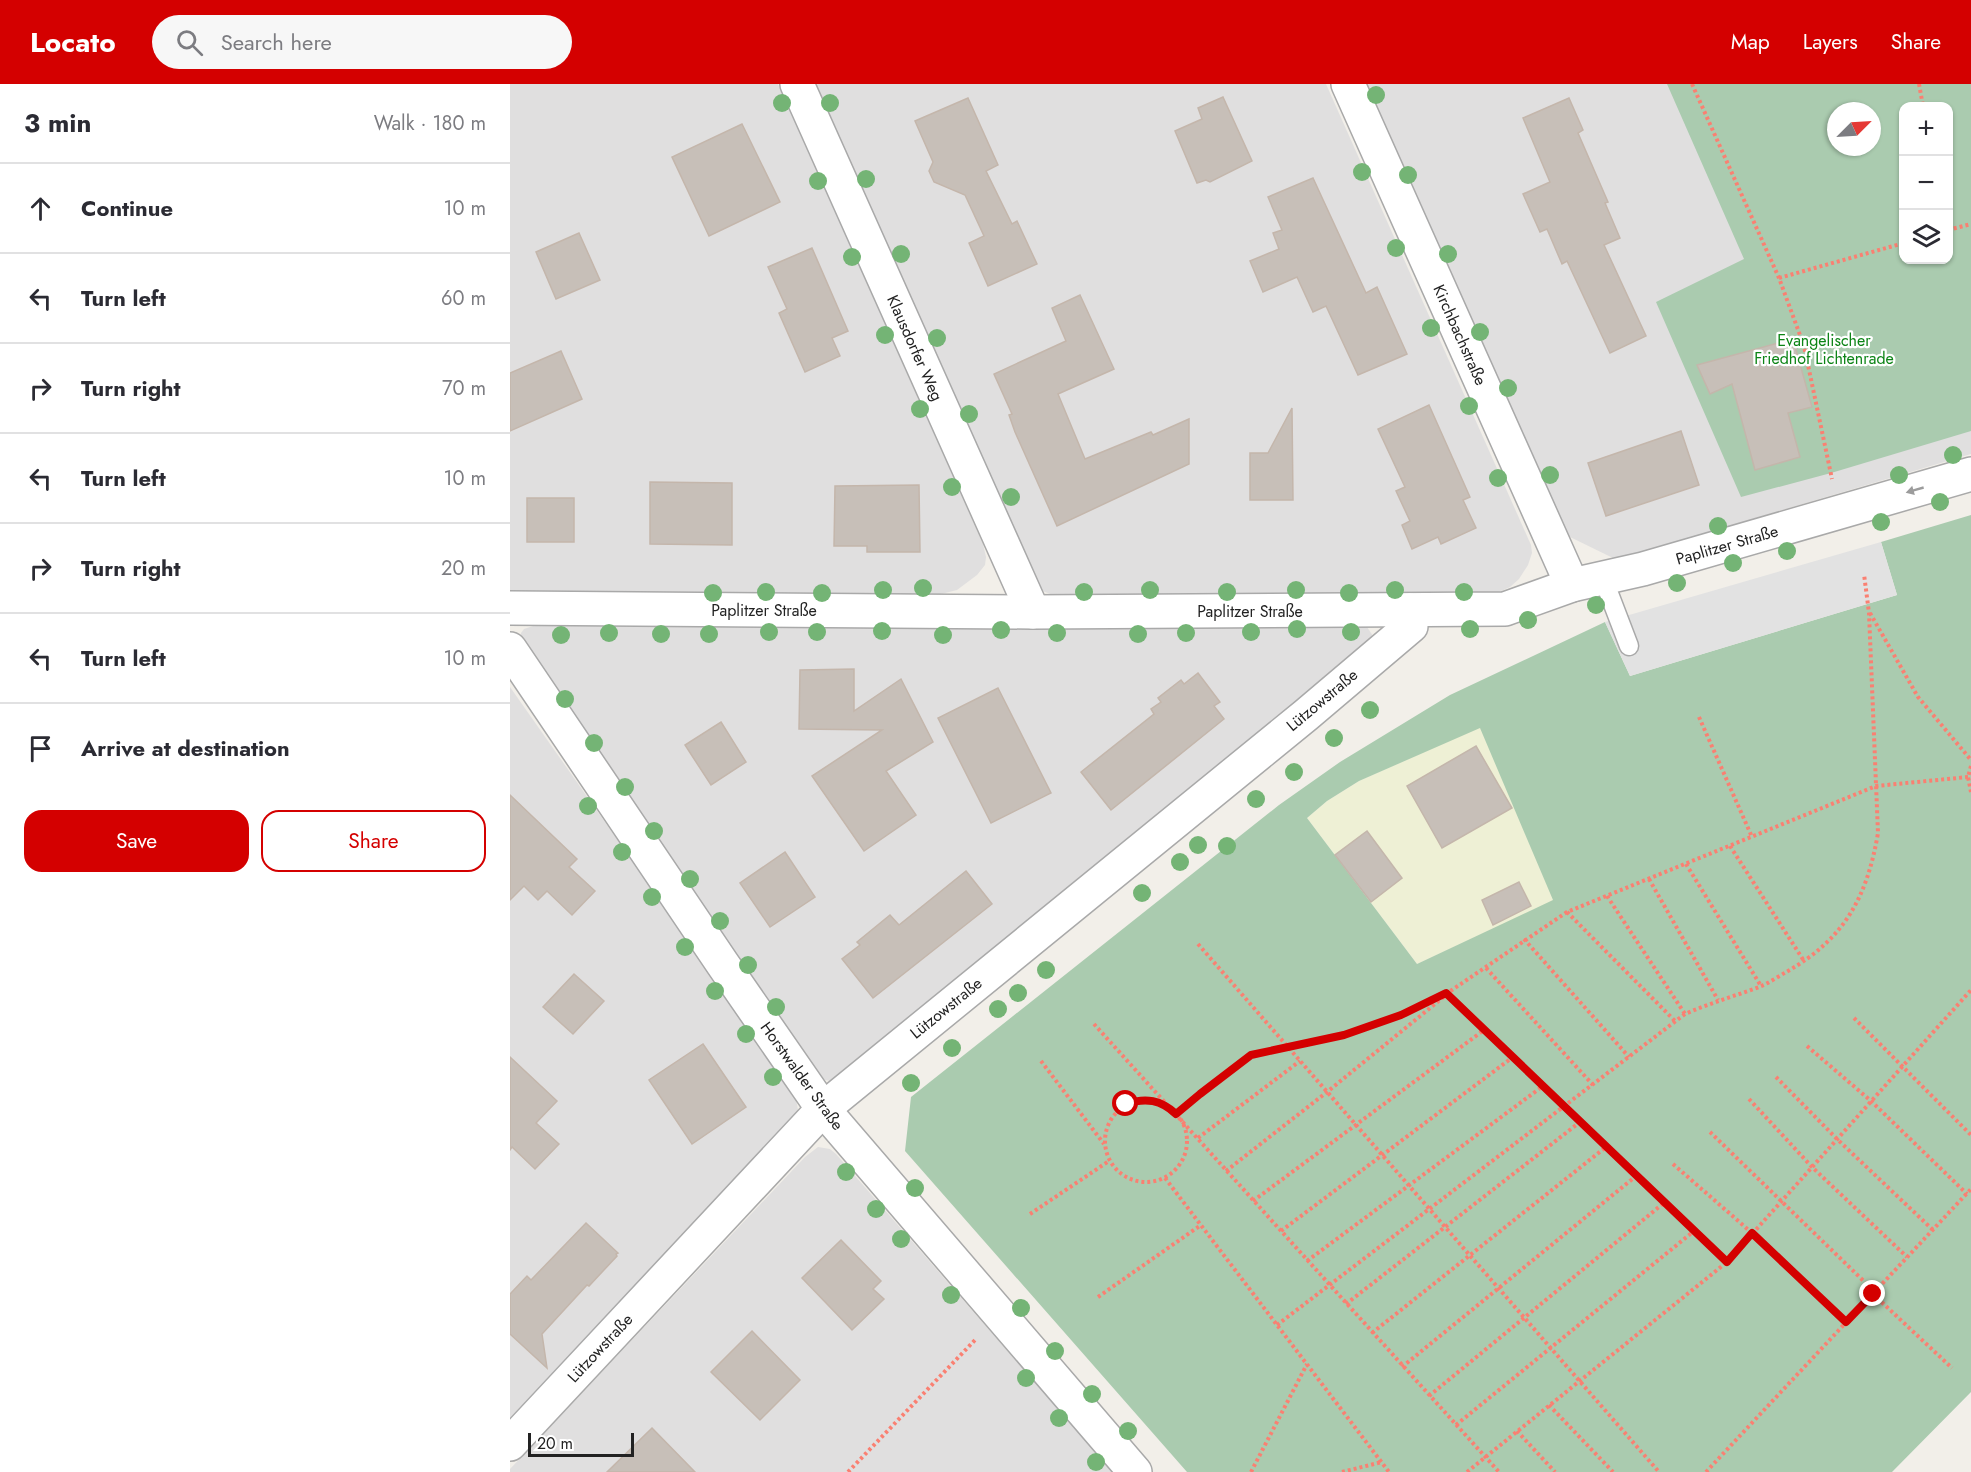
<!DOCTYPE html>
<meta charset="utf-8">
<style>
body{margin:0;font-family:Jost,sans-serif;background:#f7f7f7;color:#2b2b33}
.controls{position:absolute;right:18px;top:18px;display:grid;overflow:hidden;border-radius:12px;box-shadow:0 2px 4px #0004}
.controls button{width:54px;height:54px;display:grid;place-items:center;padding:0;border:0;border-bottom:2px solid #e1e1e2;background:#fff;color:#2b2b33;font:30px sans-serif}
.compass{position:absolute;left:1317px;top:18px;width:54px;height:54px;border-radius:50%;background:#fff;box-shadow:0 2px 4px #0004;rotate:66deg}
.scale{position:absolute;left:18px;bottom:15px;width:106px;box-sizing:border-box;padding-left:6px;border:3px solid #222;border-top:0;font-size:16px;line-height:21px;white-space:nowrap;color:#222;-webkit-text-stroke:4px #fff;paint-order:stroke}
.stop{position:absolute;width:18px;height:18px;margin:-14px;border:4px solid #d40000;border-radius:50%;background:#fff}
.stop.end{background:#d40000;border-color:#fff;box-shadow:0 2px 6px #0008}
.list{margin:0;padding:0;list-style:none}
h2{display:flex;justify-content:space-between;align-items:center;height:78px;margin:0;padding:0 24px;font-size:26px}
h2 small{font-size:20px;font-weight:400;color:#7c7c81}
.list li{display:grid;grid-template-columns:39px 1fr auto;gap:18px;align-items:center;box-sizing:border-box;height:90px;padding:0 24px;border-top:2px solid #e1e1e2}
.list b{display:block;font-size:22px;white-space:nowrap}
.list em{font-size:20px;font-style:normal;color:#7c7c81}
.actions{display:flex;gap:12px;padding:18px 24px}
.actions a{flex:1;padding:14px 0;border:2px solid #d40000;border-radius:18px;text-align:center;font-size:21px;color:#d40000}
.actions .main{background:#d40000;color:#fff}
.icon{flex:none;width:33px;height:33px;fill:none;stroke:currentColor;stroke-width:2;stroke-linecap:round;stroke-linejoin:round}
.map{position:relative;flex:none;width:1461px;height:1388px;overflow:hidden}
header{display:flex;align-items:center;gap:36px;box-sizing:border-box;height:84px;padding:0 30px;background:#d40000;color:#fff}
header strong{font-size:28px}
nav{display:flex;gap:33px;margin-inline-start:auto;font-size:21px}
.search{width:420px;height:54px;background:#f7f7f7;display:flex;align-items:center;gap:15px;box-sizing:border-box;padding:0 21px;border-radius:33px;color:#7c7c81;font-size:22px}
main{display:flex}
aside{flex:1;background:#fff}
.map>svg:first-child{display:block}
.residential{fill:#e0dfdf;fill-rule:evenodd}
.farmland{fill:#eef0d5}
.cemetery{fill:#aacbaf;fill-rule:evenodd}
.parking{fill:#e2e2e2}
.building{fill:#c7bfb8;stroke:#c4b6ab;stroke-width:1.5}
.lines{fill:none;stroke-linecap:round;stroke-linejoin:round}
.service-casing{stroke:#a9a9a9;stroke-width:21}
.minor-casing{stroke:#a9a9a9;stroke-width:36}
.path{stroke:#fa8072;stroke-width:4;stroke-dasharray:3 3;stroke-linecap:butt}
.service{stroke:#fff;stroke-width:18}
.minor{stroke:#fff;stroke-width:33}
.tree{fill:#74b475}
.oneway{fill:#9c9c9c}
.route{stroke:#d40000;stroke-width:8}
.labels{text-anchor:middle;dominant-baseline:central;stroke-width:4.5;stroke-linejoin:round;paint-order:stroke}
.street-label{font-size:16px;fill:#222;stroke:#fff}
.park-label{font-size:16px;fill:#0c8416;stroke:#fff}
</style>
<header>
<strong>Locato</strong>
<div class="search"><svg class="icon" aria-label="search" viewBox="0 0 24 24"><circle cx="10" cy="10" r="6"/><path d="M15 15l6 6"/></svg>Search here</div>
<nav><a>Map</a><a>Layers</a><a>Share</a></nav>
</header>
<main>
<aside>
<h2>3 min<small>Walk · 180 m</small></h2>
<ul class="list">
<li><svg class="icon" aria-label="ahead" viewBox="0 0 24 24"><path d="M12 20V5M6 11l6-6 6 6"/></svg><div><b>Continue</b></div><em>10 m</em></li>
<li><svg class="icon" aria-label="left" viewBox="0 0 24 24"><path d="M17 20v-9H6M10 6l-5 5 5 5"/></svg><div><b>Turn left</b></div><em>60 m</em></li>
<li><svg class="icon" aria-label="right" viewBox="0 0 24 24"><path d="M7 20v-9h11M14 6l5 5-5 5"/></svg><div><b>Turn right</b></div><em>70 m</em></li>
<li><svg class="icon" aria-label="left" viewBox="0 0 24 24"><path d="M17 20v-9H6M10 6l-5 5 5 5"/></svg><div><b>Turn left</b></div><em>10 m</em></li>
<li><svg class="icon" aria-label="right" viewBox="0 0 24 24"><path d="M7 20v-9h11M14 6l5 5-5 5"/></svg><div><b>Turn right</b></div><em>20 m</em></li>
<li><svg class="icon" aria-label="left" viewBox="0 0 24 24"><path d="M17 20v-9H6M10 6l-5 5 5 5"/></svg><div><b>Turn left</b></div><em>10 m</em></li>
<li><svg class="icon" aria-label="arrive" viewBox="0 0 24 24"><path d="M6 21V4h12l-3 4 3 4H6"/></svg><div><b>Arrive at destination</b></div></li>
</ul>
<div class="actions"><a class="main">Save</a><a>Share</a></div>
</aside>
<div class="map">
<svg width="1461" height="1388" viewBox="0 0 1461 1388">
<rect width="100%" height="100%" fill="#f2efe9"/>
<g class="residential">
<path d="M0 0H268L473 460 476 473 475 481 467 491 447 506 419 513 0 509Z"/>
<path d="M305 0H816L1021 461 1022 469 1018 481 1009 495 1000 503 989 508 976 510 545 512 523 503Z"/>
<path d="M855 0H1461V370L1114 473 1103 474 1060 453 1053 447ZM1394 22H1438V176H1394ZM1326 27H1362V63H1326Z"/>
<path d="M26 541 851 542 857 543 863 552V557L321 997 315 996 309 991 21 574 11 556V549L14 545Z"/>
<path d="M0 603 280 1001 286 1015 288 1026 285 1039 0 1347Z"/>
<path d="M308 1063 320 1065 326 1070 603 1388H0V1385L295 1073Z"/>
</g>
<path class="farmland" d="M970 643 1044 817 907 880 797 734 817 717 849 697Z"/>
<g class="cemetery">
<path d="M1157 0H1461V347L1321 389 1231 413 1146 218 1234 175ZM1394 22H1438V176H1394ZM1326 27H1362V63H1326Z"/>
<path d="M1461 431V1308L1382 1388H677L395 1067 401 1013 769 721 830 678 940 611 1095 538 1120 592 1387 511 1371 458ZM970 644 1043 816 907 880 797 734 817 717 849 697Z"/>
</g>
<path class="parking" d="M1371 458 1387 511 1120 592 1095 538Z"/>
<g class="building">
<path d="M713 13 742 77 700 98 696 96 687 99 665 47 692 35 688 24Z"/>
<path d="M458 14 488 81 476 87 502 140 507 137 527 180 478 202 459 159 474 152 455 111 424 98 419 87 423 78 405 37Z"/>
<path d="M1059 14 1073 46 1068 49 1098 118 1095 119 1110 154 1094 161 1136 252 1100 269 1057 177 1052 180 1037 145 1030 148 1013 110 1040 98 1013 34Z"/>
<path d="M232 40 270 118 199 152 162 73Z"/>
<path d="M803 94 856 209 867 203 897 270 848 291 816 222 803 228 787 193 753 208 740 177 769 165 763 149 772 146 758 113Z"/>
<path d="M69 149 90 196 46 215 26 168Z"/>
<path d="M302 164 338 247 322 254 330 272 295 288 269 229 277 225 258 183Z"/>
<path d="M570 211 604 285 548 310 575 375 641 348 643 351 679 335V380L547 442 505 348 499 331 502 330 484 290 556 257 542 224Z"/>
<path d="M1283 255 1302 323 1278 329 1290 373 1245 386 1222 300 1200 310 1187 281Z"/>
<path d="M51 267 72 315 0 347V289Z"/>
<path d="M919 321 960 413 953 416 966 444 931 460 928 453 902 465 892 441 900 437 886 407 895 403 868 345Z"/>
<path d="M782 324 783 416H740V369H758Z"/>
<path d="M1171 347 1189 401 1096 432 1078 379Z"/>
<path d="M140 398 222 399V461L140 460Z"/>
<path d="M409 401 410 468H357V462H324L325 402Z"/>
<rect x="17" y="414" width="47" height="44"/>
<path d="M344 585V627L391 595 423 658 376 687 406 731 354 767 302 692 372 646 289 645 290 586Z"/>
<path d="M688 589 710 618 704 622 714 635 601 726 571 688 644 630 641 625 651 618 648 614 671 596 674 600Z"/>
<path d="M488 604 541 709 481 739 428 634Z"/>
<path d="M211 638 236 678 201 701 175 661Z"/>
<path d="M966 662 1002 724 932 764 897 702Z"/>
<path d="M0 711 67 775 59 783 85 807 62 831 37 807 28 816 14 802 0 816Z"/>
<path d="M857 747 892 794 861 818 825 771Z"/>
<path d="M275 768 305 813 260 843 230 799Z"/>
<path d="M456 787 482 820 363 914 332 875 350 861 347 858 380 831 389 841Z"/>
<path d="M1009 798 1021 822 983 841 972 816Z"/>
<path d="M64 890 94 917 63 950 33 923Z"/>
<path d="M193 960 236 1023 182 1060 139 996Z"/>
<path d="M0 973 47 1017 26 1039 49 1060 25 1085 2 1063 0 1066Z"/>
<path d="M76 1139 108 1169 106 1170 107 1172 79 1202 77 1201 32 1250 37 1284 0 1250V1210L17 1192 21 1196Z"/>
<path d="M331 1156 371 1197 363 1205 374 1215 342 1246 292 1194Z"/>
<path d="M242 1247 290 1296 250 1336 201 1288Z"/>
<path d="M142 1344 185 1388H97Z"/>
</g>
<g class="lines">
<defs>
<path id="service" d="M1093 494 1119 562"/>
<g id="minor">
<path d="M287 0 523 528"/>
<path d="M838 0 1062 501"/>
<path d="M0 524 523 528 995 525 1062 501 1133 485 1461 390"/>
<path d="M0 565 212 879 313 1025 625 1388"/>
<path d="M0 1360 313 1025 796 631 901 542 900 526"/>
</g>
</defs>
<use href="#service" class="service-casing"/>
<use href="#minor" class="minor-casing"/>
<g class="path">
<path d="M1182 0 1269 194 1294 262 1322 395"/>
<path d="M1409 0 1413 22"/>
<path d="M1438 146 1461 140"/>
<path d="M1269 194 1394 159"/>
<path d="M1360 529 1408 613 1461 676"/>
<path d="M1189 633 1242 753"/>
<path d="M1461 682 1458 693 1461 708"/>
<path d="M1220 762 1294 877"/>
<path d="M1176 780 1251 902"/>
<path d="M1139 795 1208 916"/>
<path d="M1097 812 1175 930"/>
<path d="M1057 828 1166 938"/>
<path d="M1014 855 1119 973"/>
<path d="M688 860 1149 1388"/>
<path d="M976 884 1083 1001"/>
<path d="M936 910 1217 1178"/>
<path d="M1344 934 1461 1051"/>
<path d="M584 940 989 1388"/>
<path d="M1297 962 1361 1017 1457 1110"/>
<path d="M531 977 594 1060"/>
<path d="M1266 993 1327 1055 1423 1146"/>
<path d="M1239 1015 1302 1083 1397 1173"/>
<circle cx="636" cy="1057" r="41"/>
<path d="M666 1030 690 1009 741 971 834 951 891 931 936 910 1057 828 1366 702 1458 693"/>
<path d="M1200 1048 1365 1208"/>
<path d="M688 1054 790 977"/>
<path d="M1163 1080 1242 1149 1336 1238"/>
<path d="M716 1087 817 1008 936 911"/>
<path d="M655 1094 879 1388"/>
<path d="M743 1117 974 946"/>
<path d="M520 1130 599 1077"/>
<path d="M771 1147 1003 973"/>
<path d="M797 1177 1033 1002"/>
<path d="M1363 1210 1442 1284"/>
<path d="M588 1213 691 1141"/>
<path d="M836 1220 1070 1038"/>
<path d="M767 1241 1175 930C1200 919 1225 912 1249 903 1259 899 1269 892 1278 887 1335 854 1357 813 1368 749L1359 529 1354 490"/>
<path d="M862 1249 1096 1063"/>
<path d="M892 1283 1126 1092"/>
<path d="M919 1312 1155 1118"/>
<path d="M1039 1321 1103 1388"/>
<path d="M946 1341 1184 1147"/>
<path d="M1007 1347 1045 1388"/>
<path d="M338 1388 466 1255"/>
<path d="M741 1388 797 1280"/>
<path d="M832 1388 872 1378"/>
<path d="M957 1388 1217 1178 1461 906"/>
<path d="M1196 1388 1461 1105"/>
</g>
<use href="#service" class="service"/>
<use href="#minor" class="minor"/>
</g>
<g class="tree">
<circle cx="866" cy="11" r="9"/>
<circle cx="272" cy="19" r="9"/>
<circle cx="320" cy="19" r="9"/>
<circle cx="852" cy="88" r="9"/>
<circle cx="898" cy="91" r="9"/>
<circle cx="356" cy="95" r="9"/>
<circle cx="308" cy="97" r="9"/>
<circle cx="886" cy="164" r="9"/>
<circle cx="391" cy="170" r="9"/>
<circle cx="938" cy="170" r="9"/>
<circle cx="342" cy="173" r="9"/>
<circle cx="921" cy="244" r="9"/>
<circle cx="970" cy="248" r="9"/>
<circle cx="375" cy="251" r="9"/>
<circle cx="427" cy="254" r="9"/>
<circle cx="998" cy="304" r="9"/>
<circle cx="959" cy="322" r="9"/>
<circle cx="410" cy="325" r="9"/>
<circle cx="459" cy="330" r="9"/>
<circle cx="1443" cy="371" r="9"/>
<circle cx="1040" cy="391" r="9"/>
<circle cx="1389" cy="391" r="9"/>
<circle cx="988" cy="394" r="9"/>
<circle cx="442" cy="403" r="9"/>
<circle cx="501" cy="413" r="9"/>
<circle cx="1430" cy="418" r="9"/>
<circle cx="1371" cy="438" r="9"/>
<circle cx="1208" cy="442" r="9"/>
<circle cx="1277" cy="467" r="9"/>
<circle cx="1223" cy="479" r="9"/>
<circle cx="1167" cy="499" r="9"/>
<circle cx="413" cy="504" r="9"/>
<circle cx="373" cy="506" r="9"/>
<circle cx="640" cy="506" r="9"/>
<circle cx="786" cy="506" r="9"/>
<circle cx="885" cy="506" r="9"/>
<circle cx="256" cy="508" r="9"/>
<circle cx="574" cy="508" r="9"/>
<circle cx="717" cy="508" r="9"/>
<circle cx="954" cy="508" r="9"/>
<circle cx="203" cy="509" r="9"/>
<circle cx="312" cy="509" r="9"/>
<circle cx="839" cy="509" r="9"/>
<circle cx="1086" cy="521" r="9"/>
<circle cx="1018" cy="536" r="9"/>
<circle cx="787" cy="545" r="9"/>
<circle cx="960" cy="545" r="9"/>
<circle cx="491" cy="546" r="9"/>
<circle cx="372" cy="547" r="9"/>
<circle cx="259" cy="548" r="9"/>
<circle cx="307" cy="548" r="9"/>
<circle cx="741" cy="548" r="9"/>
<circle cx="841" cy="548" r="9"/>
<circle cx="99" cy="549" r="9"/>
<circle cx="547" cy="549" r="9"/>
<circle cx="676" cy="549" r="9"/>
<circle cx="151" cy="550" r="9"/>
<circle cx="199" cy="550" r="9"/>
<circle cx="628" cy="550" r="9"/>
<circle cx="51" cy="551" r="9"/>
<circle cx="433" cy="551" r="9"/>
<circle cx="55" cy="615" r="9"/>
<circle cx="860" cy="626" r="9"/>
<circle cx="824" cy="654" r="9"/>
<circle cx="84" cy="659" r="9"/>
<circle cx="784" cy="688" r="9"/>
<circle cx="115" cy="703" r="9"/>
<circle cx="746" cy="715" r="9"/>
<circle cx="78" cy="722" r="9"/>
<circle cx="144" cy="747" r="9"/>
<circle cx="688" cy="761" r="9"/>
<circle cx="717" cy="762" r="9"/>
<circle cx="112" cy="768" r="9"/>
<circle cx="670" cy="778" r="9"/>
<circle cx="180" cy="795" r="9"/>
<circle cx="632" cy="809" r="9"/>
<circle cx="142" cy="813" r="9"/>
<circle cx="210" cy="837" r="9"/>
<circle cx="175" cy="863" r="9"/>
<circle cx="238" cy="881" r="9"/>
<circle cx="536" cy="886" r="9"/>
<circle cx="205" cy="907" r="9"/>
<circle cx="508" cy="909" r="9"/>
<circle cx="266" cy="923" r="9"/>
<circle cx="488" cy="925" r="9"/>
<circle cx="236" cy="950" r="9"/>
<circle cx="442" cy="964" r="9"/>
<circle cx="263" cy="993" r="9"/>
<circle cx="401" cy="999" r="9"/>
<circle cx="336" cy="1088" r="9"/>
<circle cx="405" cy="1104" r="9"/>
<circle cx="366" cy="1125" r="9"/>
<circle cx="391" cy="1155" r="9"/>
<circle cx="441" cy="1211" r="9"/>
<circle cx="511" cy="1224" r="9"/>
<circle cx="545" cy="1267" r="9"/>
<circle cx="516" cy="1294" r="9"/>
<circle cx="582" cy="1310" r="9"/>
<circle cx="549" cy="1334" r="9"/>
<circle cx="618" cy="1347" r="9"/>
<circle cx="586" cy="1378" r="9"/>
</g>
<defs><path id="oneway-solid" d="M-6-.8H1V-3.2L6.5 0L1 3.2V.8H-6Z" transform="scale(1.5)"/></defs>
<use class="oneway" href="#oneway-solid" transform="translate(1405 406) rotate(164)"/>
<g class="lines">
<path class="route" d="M616 1020C636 1013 651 1016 666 1030L690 1010 741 971 834 951 891 931 936 909 1217 1178 1242 1149 1336 1238 1363 1210"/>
</g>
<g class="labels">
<g class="street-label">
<text transform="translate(950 251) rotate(66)">Kirchbachstraße</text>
<text transform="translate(405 264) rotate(66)">Klausdorfer Weg</text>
<text transform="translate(1217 461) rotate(-16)">Paplitzer Straße</text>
<text x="254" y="526">Paplitzer Straße</text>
<text x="740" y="527">Paplitzer Straße</text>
<text transform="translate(812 616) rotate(-40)">Lützowstraße</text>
<text transform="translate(436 924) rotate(-39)">Lützowstraße</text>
<text transform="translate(292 992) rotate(54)">Horstwalder Straße</text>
<text transform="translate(90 1264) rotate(-47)">Lützowstraße</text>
</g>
<g class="park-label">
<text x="1314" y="256">Evangelischer<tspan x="1314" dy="18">Friedhof Lichtenrade</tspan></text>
</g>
</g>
</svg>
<div class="controls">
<button>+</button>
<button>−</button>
<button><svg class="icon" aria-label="layers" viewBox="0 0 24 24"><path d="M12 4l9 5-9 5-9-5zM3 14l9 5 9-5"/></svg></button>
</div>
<svg class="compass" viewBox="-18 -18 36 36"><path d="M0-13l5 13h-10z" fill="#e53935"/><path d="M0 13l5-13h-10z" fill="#7c7c81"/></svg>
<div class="scale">20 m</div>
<div class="stop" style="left:616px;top:1020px"></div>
<div class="stop end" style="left:1363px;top:1210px"></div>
</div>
</main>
